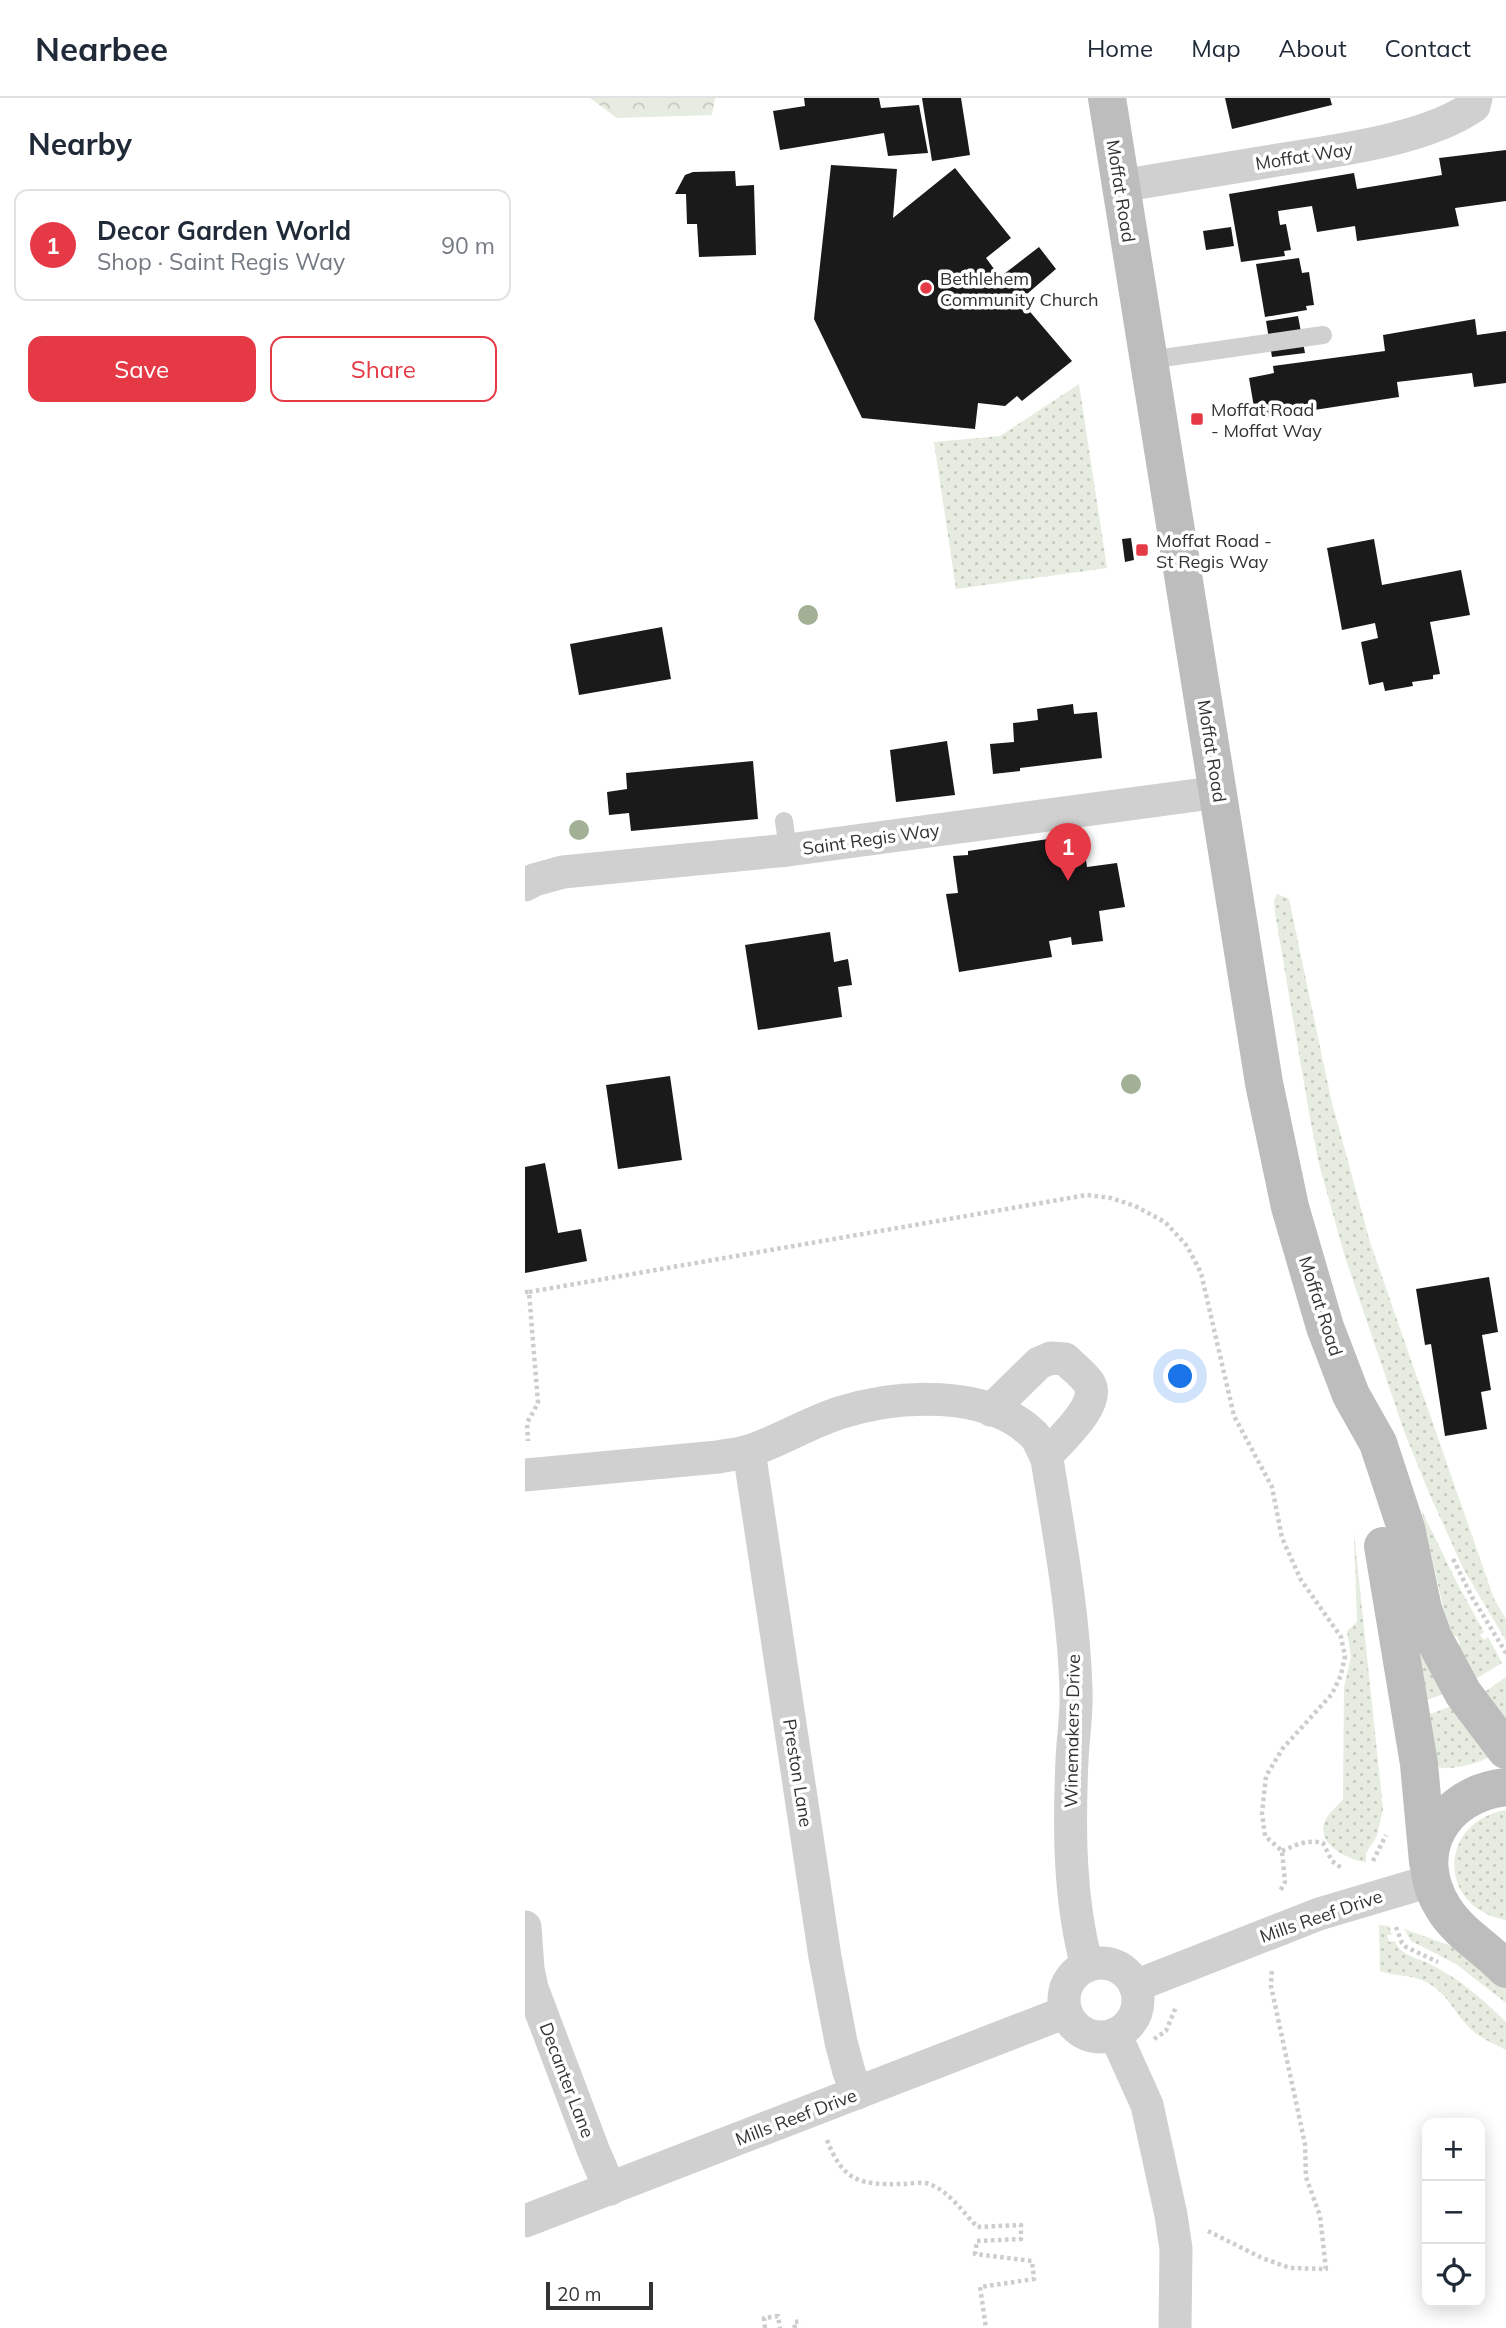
<!DOCTYPE html>
<meta charset="utf-8">
<style>
body{margin:0;font-family:Mulish,sans-serif;background:#f2f2f3;color:#1f2937}
.controls{position:absolute;right:21px;bottom:21px;display:grid;overflow:hidden;border-radius:14px;box-shadow:0 4px 18px #0003}
.controls button{width:63px;height:63px;display:grid;place-items:center;padding:0;border:0;border-bottom:2px solid #e0e1e3;background:#fff;color:#1f2937;font:35px sans-serif}
.scale{position:absolute;left:21px;bottom:18px;width:107px;box-sizing:border-box;padding-left:7px;border:4px solid #333;border-top:0;font-size:19px;line-height:24px;white-space:nowrap;color:#333;-webkit-text-stroke:5px #fff;paint-order:stroke}
.you{position:absolute;left:656px;top:1279px;width:24px;height:24px;margin:-18px;border:5px solid #fff;border-radius:50%;background:#1a73e8;box-shadow:0 0 0 10px #1a73e833}
.badge{display:grid;place-items:center;width:46px;height:46px;border-radius:50%;background:#e63946;color:#fff;font-size:23px;font-weight:700}
.pin{position:absolute;translate:-50% -58px;filter:drop-shadow(0 2px 4px #0008)}
.pin::after{content:'';position:absolute;top:37px;width:24px;height:21px;background:inherit;clip-path:polygon(0 0,100% 0,50% 100%)}
.list{margin:0;padding:0;list-style:none}
h2{display:flex;justify-content:space-between;align-items:center;height:91px;margin:0;padding:0 28px;font-size:30px}
h2 small{font-size:23px;font-weight:400;color:#747a83}
.list li{display:grid;grid-template-columns:46px 1fr auto;gap:21px;align-items:center;box-sizing:border-box;height:112px;margin:0 14px 14px;padding:0 14px;border:2px solid #e0e1e3;border-radius:14px}
.list b{display:block;font-size:26px;white-space:nowrap}
.list p{margin:0;font-size:23px;white-space:nowrap;color:#747a83}
.list em{font-size:23px;font-style:normal;color:#747a83}
.actions{display:flex;gap:14px;padding:21px 28px}
.actions a{flex:1;padding:16px 0;border:2px solid #e63946;border-radius:14px;text-align:center;font-size:24px;color:#e63946}
.actions .main{background:#e63946;color:#fff}
.icon{flex:none;width:38px;height:38px;fill:none;stroke:currentColor;stroke-width:2;stroke-linecap:round;stroke-linejoin:round}
.map{position:relative;flex:none;width:981px;height:2230px;overflow:hidden}
header{display:flex;align-items:center;gap:42px;box-sizing:border-box;height:98px;padding:0 35px;background:#fff;border-bottom:2px solid #e0e1e3}
header strong{font-size:33px}
nav{display:flex;gap:38px;margin-inline-start:auto;font-size:24px}
main{display:flex}
aside{flex:1;background:#fff}
.map>svg:first-child{display:block}
.grass{fill:url(#grass-dots)}
.forest{fill:url(#forest-crowns)}
.building{fill:#1a1a1a}
.lines{fill:none;stroke-linecap:round;stroke-linejoin:round}
.path{stroke:#cdcdcd;stroke-width:4.5;stroke-dasharray:3.5 3.5;stroke-linecap:butt}
.lane{stroke:#d0d0d0;stroke-width:18}
.street{stroke:#d0d0d0;stroke-width:33}
.secondary{stroke:#bdbdbd;stroke-width:38}
.tree{fill:#a2b095}
.poi-dot{fill:#e63946;stroke:#fff;stroke-width:2.5}
.labels{text-anchor:middle;dominant-baseline:central;stroke-width:7;stroke-linejoin:round;paint-order:stroke}
.street-label{font-size:18px;fill:#333;stroke:#fff}
.poi-label{font-size:18px;fill:#333;stroke:#fff;text-anchor:start}
</style>
<header>
<strong>Nearbee</strong>
<nav><a>Home</a><a>Map</a><a>About</a><a>Contact</a></nav>
</header>
<main>
<aside>
<h2>Nearby<small></small></h2>
<ul class="list">
<li><span class="badge">1</span><div><b>Decor Garden World</b><p>Shop · Saint Regis Way</p></div><em>90 m</em></li>
</ul>
<div class="actions"><a class="main">Save</a><a>Share</a></div>
</aside>
<div class="map">
<svg width="981" height="2230" viewBox="0 0 981 2230">
<defs>
<pattern id="grass-dots" width="8" height="8" patternUnits="userSpaceOnUse" patternTransform="scale(1.75)"><rect width="8" height="8" fill="#e6ecdf"/><path d="M2 2h.1M6 6h.1" fill="none" stroke="#c6cbc0" stroke-width="1.8" stroke-linecap="round"/></pattern>
<pattern id="forest-crowns" width="20" height="18" patternUnits="userSpaceOnUse" patternTransform="scale(1.75)"><rect width="20" height="18" fill="#e6ecdf"/><path d="M2 6a3 3 0 1 1 6 0M12 15a3 3 0 1 1 6 0" fill="none" stroke="#c6cbc0"/></pattern>
</defs>
<rect width="100%" height="100%" fill="#fff"/>
<g class="grass">
<path d="M554 286 582 470 431 491 409 344 475 338Z"/>
<path d="M752 796 764 801 806 1001 845 1144 969 1501 981 1521V1543L938 1470 904 1395 879 1333 820 1159 794 1066 785 1020 750 815 749 802Z"/>
<path d="M896 1411 932 1485 959 1534 955 1537 959 1542 963 1539 977 1565 952 1580H950L932 1548 935 1545 932 1539 927 1536 919 1513Z"/>
<path d="M829 1434 858 1711 852 1738 841 1755V1764C823 1762 790 1746 800 1723 803 1715 813 1708 818 1701L819 1589 826 1559 822 1533 832 1524Z"/>
<path d="M899 1543 919 1596 902 1602 888 1546Z"/>
<path d="M981 1579V1630L958 1595Z"/>
<path d="M927 1608 964 1659C952 1666 930 1671 916 1670L909 1664 905 1616Z"/>
<path d="M981 1712V1822C912 1810 912 1724 981 1712Z"/>
<path d="M854 1827 864 1828 867 1837H862L864 1844 870 1843C874 1856 889 1859 901 1864 931 1878 958 1901 981 1924V1952C972 1947 961 1943 952 1936 932 1922 925 1897 903 1885 888 1876 871 1879 855 1873Z"/>
<path d="M879 1831 929 1849 981 1889V1905L931 1866 886 1843Z"/>
</g>
<path class="forest" d="M65 0H190L187 17 92 20Z"/>
<g class="building">
<path d="M279 0H354L356 10 394 7 403 55 363 58 359 35 255 52 248 13 280 8Z"/>
<path d="M397 0H436L445 57 407 63Z"/>
<path d="M700 0H805L807 7 707 31Z"/>
<path d="M981 52V103L930 110 934 128 832 143 830 128 792 134 787 108 753 113 755 127 761 126 766 152 759 153 760 158 716 164 704 96 829 75 832 91 917 77 914 60Z"/>
<path d="M306 67 372 71 368 120 430 70 486 140 461 160 475 179 514 149 531 171 495 202 547 263 497 303 492 298 480 308 453 305 450 331 337 320 289 221Z"/>
<path d="M210 73 211 88 229 87 231 157 174 159 172 126H162L161 96H150L160 77 168 74Z"/>
<path d="M706 129 709 148 681 152 678 133Z"/>
<path d="M774 160 777 175 784 174 789 207 781 208 782 212 740 219 731 166Z"/>
<path d="M773 218 780 255 747 259 741 223Z"/>
<path d="M950 221 952 237 981 233V285L949 289 947 275 872 284 874 299 731 321 724 280 749 275 748 268 860 253 858 237Z"/>
<path d="M606 440 609 462 600 464 597 441Z"/>
<path d="M849 441 857 487 936 472 945 517 905 524 915 576 908 577V581L887 584 888 588 860 593 858 584 844 587 836 544 853 540 850 525 817 532 802 450Z"/>
<path d="M137 529 146 581 54 597 45 546Z"/>
<path d="M548 606 549 616 572 614 577 660 495 670V673L468 676 465 646 489 644 488 625 513 622 512 611Z"/>
<path d="M422 643 430 697 371 704 365 652Z"/>
<path d="M228 663 233 721 106 733 104 715 84 717 82 694 102 691 101 675Z"/>
<path d="M557 736 562 769 592 765 600 809 574 813 578 843 547 847 546 839 524 843 527 859 434 874 421 796 433 795 428 758 443 757V753Z"/>
<path d="M305 834 309 864 323 861 327 887 313 889 317 919 233 932 220 847Z"/>
<path d="M145 978 157 1062 93 1071 81 987Z"/>
<path d="M20 1065 33 1135 56 1131 62 1163 0 1175V1069Z"/>
<path d="M964 1179 973 1234 957 1237 966 1292 956 1294 962 1331 920 1338 906 1246 900 1247 891 1191Z"/>
</g>
<g class="lines">
<g class="path">
<path d="M0 1194H4L13 1305 2 1325 3 1343"/>
<path d="M4 1194 562 1097 586 1100 610 1108 640 1124 662 1148 676 1175 709 1318 747 1389 757 1440 776 1482 816 1539 820 1558 816 1577 807 1596 758 1650 741 1678 737 1715 740 1738 757 1753 760 1784 755 1793"/>
<path d="M928 1461 947 1499 981 1555"/>
<path d="M757 1753C770 1747 783 1741 798 1745L807 1763 818 1771"/>
<path d="M848 1763 861 1737"/>
<path d="M871 1829 877 1845 881 1849 913 1864"/>
<path d="M629 1941 641 1933 651 1909"/>
<path d="M302 2042C318 2083 334 2087 377 2086 385 2086 396 2083 404 2086 424 2093 438 2114 452 2129L496 2127V2141L452 2143 450 2156 507 2163 509 2181 455 2189 461 2230"/>
<path d="M683 2133 737 2160 765 2170 801 2171 795 2118 781 2079 780 2046 746 1888 747 1871"/>
<path d="M240 2230 239 2220 253 2218 255 2230"/>
<path d="M270 2230 269 2224 277 2223"/>
</g>
<g class="lane">
<path d="M624 262 798 237"/>
<path d="M259 723 263 752"/>
</g>
<g class="street">
<path d="M595 88C650 79 704 70 759 61 815 52 902 41 949 8L951 0"/>
<path d="M0 787 9 782 38 774 263 752 694 694"/>
<path d="M466 1312 514 1265 526 1260 540 1261C547 1268 558 1276 564 1285 577 1306 534 1343 521 1358"/>
<path d="M224 1353 300 1859 316 1944 324 1974 332 1995"/>
<path d="M0 1377 193 1359C203 1357 214 1356 224 1353 255 1343 283 1325 314 1315 372 1296 463 1291 509 1337 515 1343 518 1354 522 1361 534 1437 549 1515 551 1593 552 1616 548 1639 547 1662 544 1730 544 1801 562 1868"/>
<path d="M0 1829 3 1871 7 1890 69 2054 85 2091"/>
<circle cx="576" cy="1902" r="37"/>
<path d="M610 1888 794 1816 905 1783"/>
<path d="M590 1936 622 2007 646 2117 651 2151 650 2230"/>
<path d="M0 2123 541 1914"/>
</g>
<g class="secondary">
<path d="M582 0 739 985 765 1109 800 1229 826 1297 853 1345 881 1430 898 1511 908 1539 938 1595 981 1652"/>
<path d="M858 1448 894 1666 903 1764"/>
<path d="M981 1689C917 1696 883 1755 919 1811 934 1835 961 1850 981 1871"/>
</g>
</g>
<g class="tree">
<circle cx="283" cy="517" r="10"/>
<circle cx="54" cy="732" r="10"/>
<circle cx="606" cy="986" r="10"/>
</g>
<g class="poi-dot">
<circle cx="401" cy="190" r="7"/>
<rect x="665" y="314" width="14" height="14" rx="3.5"/>
<rect x="610" y="445" width="14" height="14" rx="3.5"/>
</g>
<g class="labels">
<g class="street-label">
<text transform="translate(779 58) rotate(-9)">Moffat Way</text>
<text transform="translate(596 93) rotate(81)">Moffat Road</text>
<text transform="translate(687 653) rotate(81)">Moffat Road</text>
<text transform="translate(346 741) rotate(-8)">Saint Regis Way</text>
<text transform="translate(796 1208) rotate(72)">Moffat Road</text>
<text transform="translate(547 1633) rotate(-89)">Winemakers Drive</text>
<text transform="translate(273 1675) rotate(81)">Preston Lane</text>
<text transform="translate(796 1818) rotate(-19)">Mills Reef Drive</text>
<text transform="translate(42 1982) rotate(69)">Decanter Lane</text>
<text transform="translate(271 2019) rotate(-21)">Mills Reef Drive</text>
</g>
<g class="poi-label">
<text x="415" y="180">Bethlehem<tspan x="415" dy="21">Community Church</tspan></text>
<text x="686" y="311">Moffat Road<tspan x="686" dy="21">- Moffat Way</tspan></text>
<text x="631" y="442">Moffat Road -<tspan x="631" dy="21">St Regis Way</tspan></text>
</g>
</g>
</svg>
<div class="controls">
<button>+</button>
<button>−</button>
<button><svg class="icon" aria-label="locate" viewBox="0 0 24 24"><circle cx="12" cy="12" r="6"/><path d="M12 2v4M12 18v4M2 12h4M18 12h4"/></svg></button>
</div>
<div class="scale">20 m</div>
<div class="you"></div>
<div class="pin badge" style="left:543px;top:783px">1</div>
</div>
</main>
